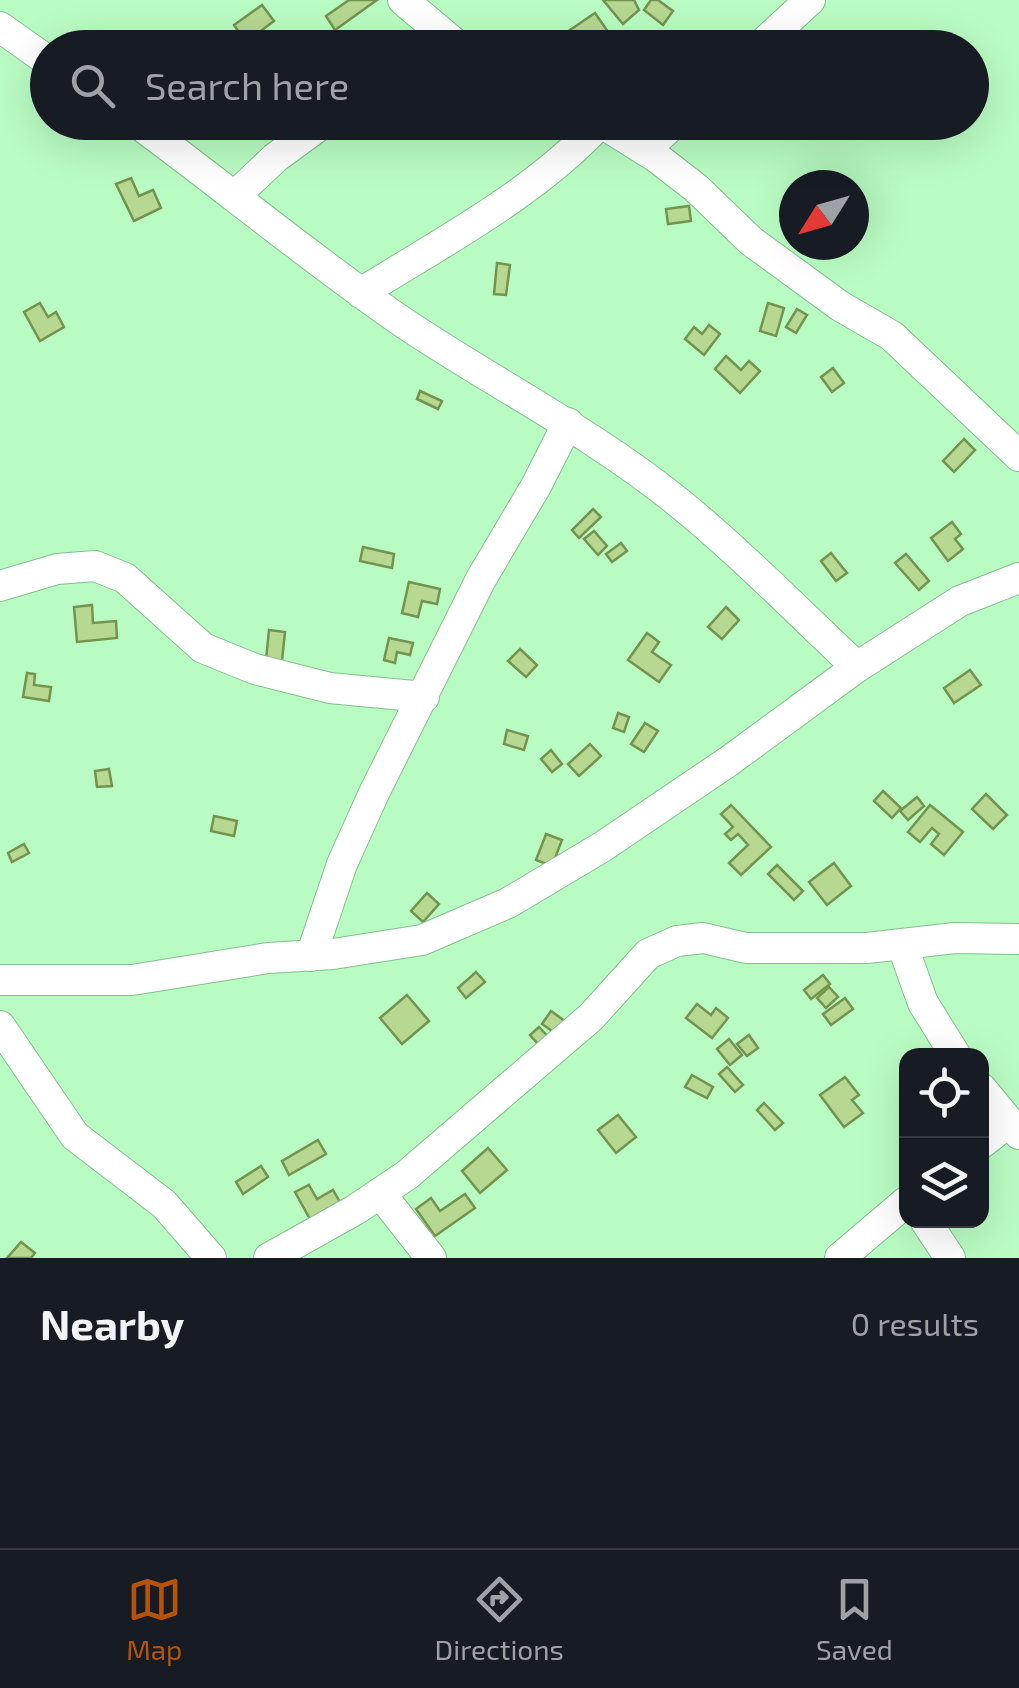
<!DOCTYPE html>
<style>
body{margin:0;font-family:"Exo 2",sans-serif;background:#20242c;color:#f1f3f6}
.controls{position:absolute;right:30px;bottom:30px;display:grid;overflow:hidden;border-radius:20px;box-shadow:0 10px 40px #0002}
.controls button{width:90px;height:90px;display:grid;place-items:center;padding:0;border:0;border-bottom:2px solid #363941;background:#171b24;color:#f1f3f6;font:50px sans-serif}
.compass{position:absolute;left:779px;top:170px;width:90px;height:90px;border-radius:50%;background:#171b24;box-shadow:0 10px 40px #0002;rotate:233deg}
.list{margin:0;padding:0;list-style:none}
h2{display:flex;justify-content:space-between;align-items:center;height:130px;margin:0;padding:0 40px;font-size:42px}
h2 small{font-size:32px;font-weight:400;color:#9ea1a6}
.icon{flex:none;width:55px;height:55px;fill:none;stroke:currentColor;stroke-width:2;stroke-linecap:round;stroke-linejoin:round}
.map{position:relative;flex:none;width:1019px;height:1258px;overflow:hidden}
.search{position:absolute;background:#171b24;box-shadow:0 10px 40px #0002;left:30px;right:30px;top:30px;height:110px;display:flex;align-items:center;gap:25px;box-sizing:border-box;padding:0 35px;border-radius:55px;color:#9ea1a6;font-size:38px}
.sheet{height:290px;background:#171b24}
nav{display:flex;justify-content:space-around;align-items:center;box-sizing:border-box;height:140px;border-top:2px solid #363941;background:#171b24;font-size:28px;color:#9ea1a6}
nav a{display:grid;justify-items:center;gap:5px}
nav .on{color:#b45309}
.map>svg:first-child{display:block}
.building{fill:#b6d890;stroke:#74934e;stroke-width:2.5}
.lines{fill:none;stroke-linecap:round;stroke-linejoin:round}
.minor-casing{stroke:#80c18b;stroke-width:32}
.minor{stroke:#fff;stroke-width:30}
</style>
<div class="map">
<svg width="1019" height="1258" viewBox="0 0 1019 1258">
<rect width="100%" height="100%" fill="#b9fcc3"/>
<g class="building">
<path d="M349 0H377L335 30 326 16Z"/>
<path d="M603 0H634L639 10 623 24Z"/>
<path d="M651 0H658L673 11 663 25 644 10Z"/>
<path d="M262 5 274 21 262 30 272 44 267 48H250L234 25Z"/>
<path d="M595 13 615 42 607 48H578L567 32Z"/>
<path d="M131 178 139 196 153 190 161 208 134 221 116 184Z"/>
<path d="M689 206 691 221 668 224 666 209Z"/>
<path d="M497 263 510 265 506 295 494 294Z"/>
<path d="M40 303 48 317 56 312 64 327 40 341 24 312Z"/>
<path d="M768 303 784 308 776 336 760 331Z"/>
<path d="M797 309 807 315 796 333 786 327Z"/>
<path d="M709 325 720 334 704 355 685 339 694 327 702 334Z"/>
<path d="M726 356 741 370 749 361 760 371 740 393 715 369Z"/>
<path d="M833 368 844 383 832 392 821 377Z"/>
<path d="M420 391 442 401 438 409 417 399Z"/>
<path d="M964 439 975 450 954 472 943 461Z"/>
<path d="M593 509 601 517 579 538 572 530Z"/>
<path d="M952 522 961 534 955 539 963 549 948 561 931 538Z"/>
<path d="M594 531 607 546 598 555 584 539Z"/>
<path d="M621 543 627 551 612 562 606 554Z"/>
<path d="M363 547 394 554 392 568 360 561Z"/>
<path d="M831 553 847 573 836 581 821 561Z"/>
<path d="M906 554 929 581 919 590 895 563Z"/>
<path d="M409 582 440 589 437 604 422 601 418 617 402 613Z"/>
<path d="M92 605 93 623 116 621 117 638 77 642 74 607Z"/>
<path d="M726 607 739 620 722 639 708 627Z"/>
<path d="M269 630 285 632 282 661 266 660Z"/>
<path d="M647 633 659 642 652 652 671 665 659 682 628 660Z"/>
<path d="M389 638 413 643 410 655 397 652 395 663 384 660Z"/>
<path d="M520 649 537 665 526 677 508 661Z"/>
<path d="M970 670 981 685 954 703 944 688Z"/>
<path d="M27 673 35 674 34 685 51 687 49 701 23 697Z"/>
<path d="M618 713 629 717 624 732 613 728Z"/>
<path d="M645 723 658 731 644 752 631 744Z"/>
<path d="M507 730 528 736 524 750 504 744Z"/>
<path d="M590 744 601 756 579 776 568 764Z"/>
<path d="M551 750 562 764 552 772 541 759Z"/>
<path d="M109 769 112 786 97 787 95 771Z"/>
<path d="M883 791 901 808 892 818 874 801Z"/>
<path d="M986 794 1007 815 993 829 972 809Z"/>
<path d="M917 797 924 806 908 820 900 811Z"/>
<path d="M731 805 771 847 741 875 729 863 748 845 738 834 731 840 725 834 733 827 721 814Z"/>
<path d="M930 805 963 832 944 855 931 844 939 834 932 828 920 842 908 832Z"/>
<path d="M214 816 237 821 234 836 211 831Z"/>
<path d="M546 834 562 840 552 866 536 860Z"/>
<path d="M24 844 29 853 12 862 8 853Z"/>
<path d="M834 863 851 886 827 905 809 882Z"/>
<path d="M777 865 803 891 794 900 768 874Z"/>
<path d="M427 893 439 904 423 922 411 911Z"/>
<path d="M476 972 485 982 466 998 458 988Z"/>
<path d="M823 975 830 984 811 999 804 990Z"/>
<path d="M829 987 838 997 826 1008 817 998Z"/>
<path d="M407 995 429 1021 402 1044 380 1018Z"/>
<path d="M845 998 853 1009 831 1025 823 1014Z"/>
<path d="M697 1004 711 1015 716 1008 728 1018 712 1038 686 1018Z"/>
<path d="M551 1011 580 1032 571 1044 542 1024Z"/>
<path d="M539 1027 557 1046 548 1055 530 1035Z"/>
<path d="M749 1035 758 1048 747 1056 737 1044Z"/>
<path d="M729 1039 742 1055 730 1065 717 1049Z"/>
<path d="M727 1067 743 1085 735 1092 719 1074Z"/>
<path d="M692 1075 713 1087 707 1098 685 1087Z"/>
<path d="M845 1077 859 1095 852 1100 863 1113 844 1127 820 1095Z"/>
<path d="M764 1103 783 1123 775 1130 757 1110Z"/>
<path d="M618 1115 636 1137 616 1153 598 1130Z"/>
<path d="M318 1140 326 1154 289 1175 282 1161Z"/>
<path d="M488 1148 507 1170 480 1193 462 1171Z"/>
<path d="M261 1166 268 1177 243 1194 236 1182Z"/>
<path d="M309 1185 317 1199 333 1190 341 1204 311 1221 295 1192Z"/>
<path d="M465 1194 475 1208 435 1236 416 1209 431 1198 440 1211Z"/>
<path d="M21 1242 35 1253 31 1258H7Z"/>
</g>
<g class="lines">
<defs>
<g id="minor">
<path d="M403 0 460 48"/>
<path d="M0 27 48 61"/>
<path d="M758 48 810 0"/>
<path d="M136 122C226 188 312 260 404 323 495 384 593 433 678 502 741 553 798 612 857 667"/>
<path d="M600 122 656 157 696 188 751 241 840 306 892 336 1019 456"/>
<path d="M645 150 675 122"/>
<path d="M236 195 275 158 324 122"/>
<path d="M361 293C444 241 534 194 600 123"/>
<path d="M0 586 57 569 95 566 125 578 203 648 255 669 330 688 424 697"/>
<path d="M902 944 923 1003 956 1056"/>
<path d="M311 956 342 864 374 793 481 579 536 486 568 423"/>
<path d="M0 980H132L268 958 333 954 422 940 508 903 602 847 729 761 857 667 960 601 1019 578"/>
<path d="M0 1026 75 1136 164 1204 211 1258"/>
<path d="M982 1089 1019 1134"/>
<path d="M982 1143 1009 1122"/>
<path d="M380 1193 431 1258"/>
<path d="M925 1220 950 1258"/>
<path d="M269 1258 355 1210 407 1175 591 1017 648 954 677 941 703 938 746 948H867L955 938 1019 939"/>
<path d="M840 1258 906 1202"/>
</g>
</defs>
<use href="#minor" class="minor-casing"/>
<use href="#minor" class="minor"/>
</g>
</svg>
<div class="controls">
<button><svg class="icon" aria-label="locate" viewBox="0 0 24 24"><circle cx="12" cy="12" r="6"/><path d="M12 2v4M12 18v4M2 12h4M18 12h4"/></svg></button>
<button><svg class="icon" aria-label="layers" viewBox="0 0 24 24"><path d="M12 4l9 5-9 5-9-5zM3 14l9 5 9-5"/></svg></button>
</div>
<svg class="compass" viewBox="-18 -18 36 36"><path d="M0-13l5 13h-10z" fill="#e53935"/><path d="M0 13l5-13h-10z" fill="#9ea1a6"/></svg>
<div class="search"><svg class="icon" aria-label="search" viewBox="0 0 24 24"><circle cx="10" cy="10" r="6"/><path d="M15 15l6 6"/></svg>Search here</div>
</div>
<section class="sheet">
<h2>Nearby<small>0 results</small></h2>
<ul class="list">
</ul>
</section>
<nav>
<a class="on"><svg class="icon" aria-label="map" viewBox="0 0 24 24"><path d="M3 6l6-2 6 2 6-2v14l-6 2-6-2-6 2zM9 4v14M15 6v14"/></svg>Map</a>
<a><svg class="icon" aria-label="directions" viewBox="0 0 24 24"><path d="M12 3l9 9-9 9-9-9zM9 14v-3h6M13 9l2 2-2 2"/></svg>Directions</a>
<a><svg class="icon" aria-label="saved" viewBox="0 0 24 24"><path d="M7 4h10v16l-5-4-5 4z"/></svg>Saved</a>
</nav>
